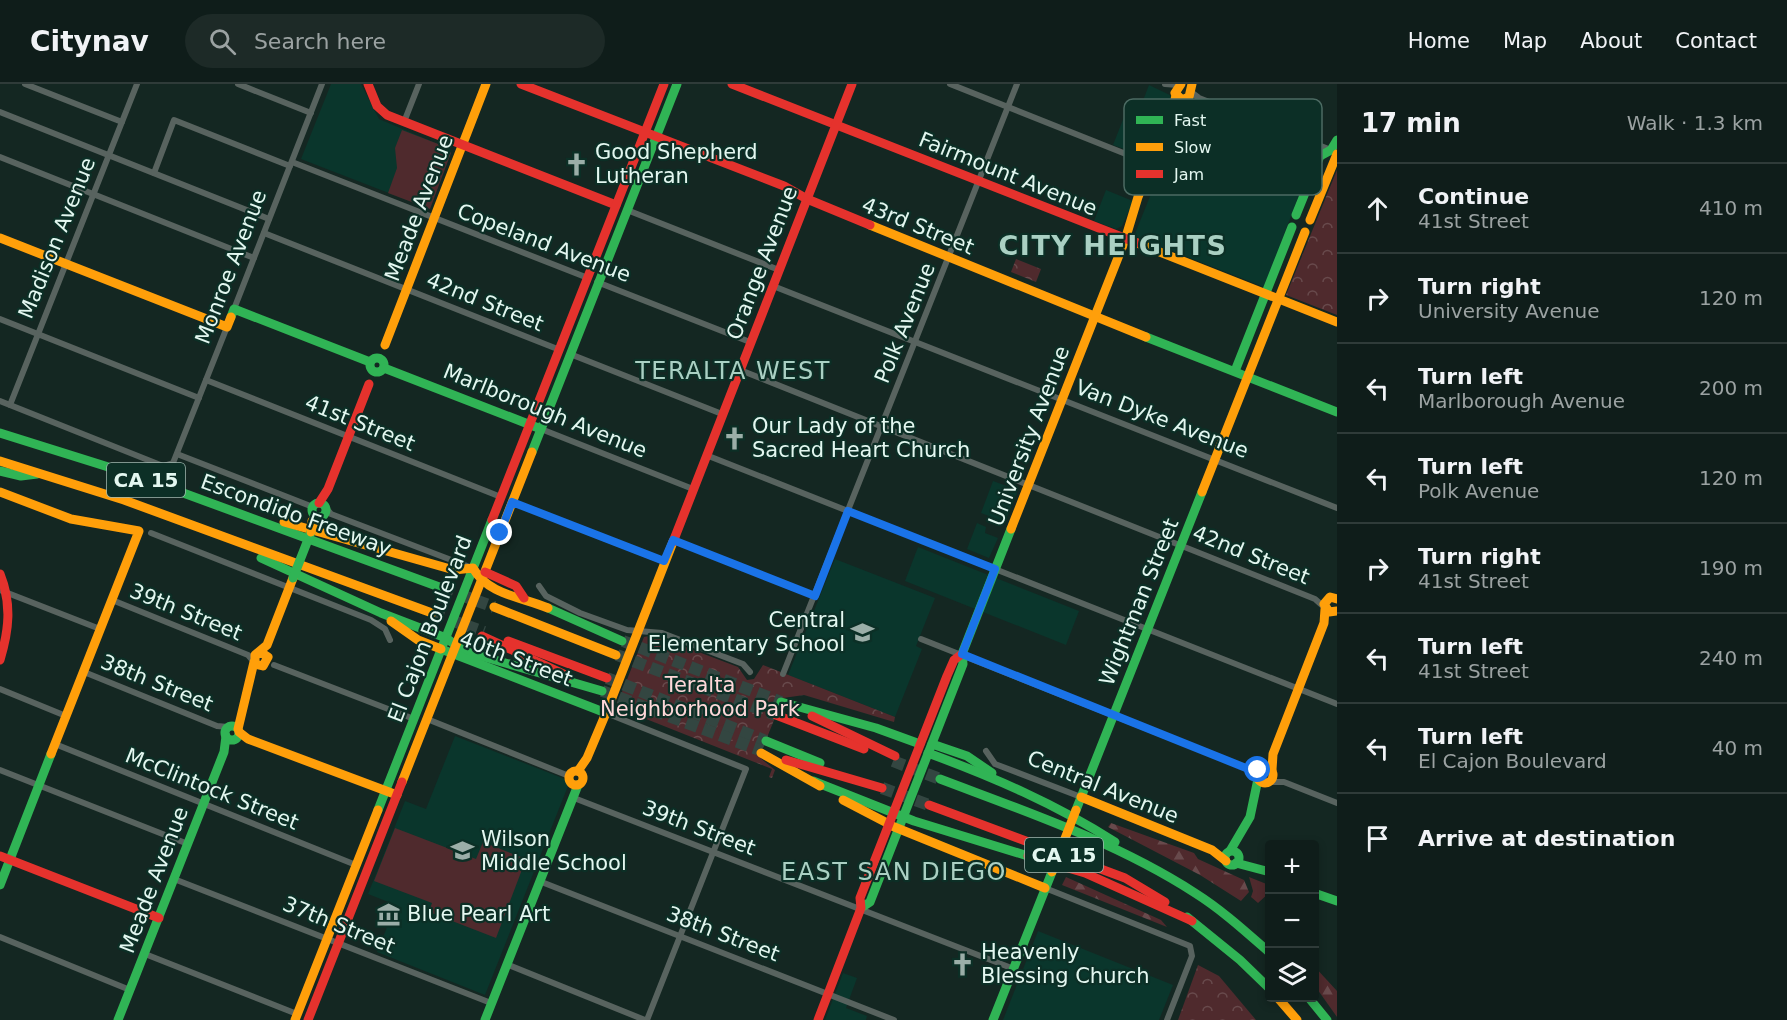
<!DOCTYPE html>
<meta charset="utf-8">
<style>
body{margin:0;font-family:"DejaVu Sans",sans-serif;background:#1d2a27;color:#f1f3f6}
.controls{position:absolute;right:18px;bottom:18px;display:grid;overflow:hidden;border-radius:6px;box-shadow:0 3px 9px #0003}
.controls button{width:54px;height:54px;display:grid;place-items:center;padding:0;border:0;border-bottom:2px solid #2f3b39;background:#0f1d1a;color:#f1f3f6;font:30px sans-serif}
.stop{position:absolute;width:18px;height:18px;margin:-14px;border:4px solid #1a73e8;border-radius:50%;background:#fff}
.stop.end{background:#1a73e8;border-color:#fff;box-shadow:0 2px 6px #0008}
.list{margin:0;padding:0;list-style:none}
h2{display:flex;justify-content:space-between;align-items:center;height:78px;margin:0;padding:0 24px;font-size:26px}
h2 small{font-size:20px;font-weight:400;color:#9ba2a2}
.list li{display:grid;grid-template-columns:39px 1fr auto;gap:18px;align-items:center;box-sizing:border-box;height:90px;padding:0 24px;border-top:2px solid #2f3b39}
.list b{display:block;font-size:22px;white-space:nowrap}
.list p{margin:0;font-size:20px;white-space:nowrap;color:#9ba2a2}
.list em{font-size:20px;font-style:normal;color:#9ba2a2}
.icon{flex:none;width:33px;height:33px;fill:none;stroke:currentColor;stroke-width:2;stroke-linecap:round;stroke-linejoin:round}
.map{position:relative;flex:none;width:1337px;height:936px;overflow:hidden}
header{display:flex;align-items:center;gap:36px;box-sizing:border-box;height:84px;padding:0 30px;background:#0f1d1a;border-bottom:2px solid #2f3b39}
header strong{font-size:28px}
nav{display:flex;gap:33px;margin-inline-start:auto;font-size:21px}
.search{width:420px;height:54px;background:#1d2a27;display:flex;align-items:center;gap:15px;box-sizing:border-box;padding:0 21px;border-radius:33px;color:#9ba2a2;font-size:22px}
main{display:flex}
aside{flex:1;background:#0f1d1a}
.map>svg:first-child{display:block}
.built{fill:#0a362c}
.forest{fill:url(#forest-firs)}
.park{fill:url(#park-crowns)}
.pitch{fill:#4f2a2d}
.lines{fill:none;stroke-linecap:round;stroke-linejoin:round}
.highway-tunnel{stroke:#334641;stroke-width:12;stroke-dasharray:12 6;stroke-linecap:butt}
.street{stroke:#58635f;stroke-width:6}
.fast{stroke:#30b455;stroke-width:9}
.slow{stroke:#ff9f0a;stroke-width:9}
.jam{stroke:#e5322d;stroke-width:9}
.fast-bridge{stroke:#30b455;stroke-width:9}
.slow-bridge{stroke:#ff9f0a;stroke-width:9}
.route{stroke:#1a73e8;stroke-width:8}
.labels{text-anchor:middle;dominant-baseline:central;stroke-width:4.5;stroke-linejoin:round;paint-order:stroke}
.shield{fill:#0c2f26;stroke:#a2bbb3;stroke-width:1.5}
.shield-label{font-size:20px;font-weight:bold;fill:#e3f7f0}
.poi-label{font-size:21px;fill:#e3f7f0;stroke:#0c2f26;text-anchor:start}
.street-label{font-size:21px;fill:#e3f7f0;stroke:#0c2f26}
.park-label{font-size:21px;fill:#ffd8d9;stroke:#0c2f26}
.quarter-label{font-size:24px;letter-spacing:1.5px;fill:#aad0c3;stroke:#0c2f26}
.district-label{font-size:27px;font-weight:bold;letter-spacing:1.5px;fill:#aad0c3;stroke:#0c2f26}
.key{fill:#0c2f26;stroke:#4c6b63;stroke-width:1.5}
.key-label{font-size:16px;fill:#e3f7f0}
</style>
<header>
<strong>Citynav</strong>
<div class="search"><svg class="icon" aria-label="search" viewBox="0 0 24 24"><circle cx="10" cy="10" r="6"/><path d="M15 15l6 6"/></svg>Search here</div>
<nav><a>Home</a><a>Map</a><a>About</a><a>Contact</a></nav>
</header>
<main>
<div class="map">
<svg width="1337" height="936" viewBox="0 0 1337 936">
<defs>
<pattern id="forest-firs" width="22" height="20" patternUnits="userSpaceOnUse" patternTransform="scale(1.5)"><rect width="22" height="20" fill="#4f2a2d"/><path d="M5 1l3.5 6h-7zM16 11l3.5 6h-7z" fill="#684a4c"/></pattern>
<pattern id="park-crowns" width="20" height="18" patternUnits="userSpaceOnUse" patternTransform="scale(1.5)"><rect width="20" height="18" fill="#4f2a2d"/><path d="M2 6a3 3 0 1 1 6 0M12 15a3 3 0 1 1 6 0" fill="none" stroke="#684a4c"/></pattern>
</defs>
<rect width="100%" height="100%" fill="#142722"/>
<g class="built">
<path d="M331 0H361L379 35 450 65 451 69 430 125 301 75Z"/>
<path d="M1149 1 1174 13 1150 71 1146 73 1113 61 1126 28 1137 32Z"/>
<path d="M1190 13 1317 64 1264 203 1134 152Z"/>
<path d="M1106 106 1133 117 1122 142 1116 145 1094 137Z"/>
<path d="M993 397 1015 405 1017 409 1005 438 981 429Z"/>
<path d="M977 439 986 443 985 449 998 454 989 474 967 465Z"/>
<path d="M918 463 1079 527 1066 561 905 497Z"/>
<path d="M835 475 935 514 916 562 922 565 895 633 788 591Z"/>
<path d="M455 652 570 697 485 911 377 868 396 821 368 810 405 717 426 725Z"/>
<path d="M1038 847 1173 901 1159 936H1003Z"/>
<path d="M843 889 857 894 846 924 867 932 866 936H825Z"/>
</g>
<g class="forest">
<path d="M1111 739 1194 769 1198 775 1244 796 1249 808 1241 817 1200 791 1108 743Z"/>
<path d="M1066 793 1161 836 1167 843 1062 801Z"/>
<path d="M1314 882 1337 907V933L1315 902Z"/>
</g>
<g class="park">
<path d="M1337 86V231L1286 211Z"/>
<path d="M1016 175 1041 185 1036 198 1011 188Z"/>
<path d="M654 551 738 583 747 596 754 595 763 581 895 633 894 638 804 611 783 614 759 673 775 686 772 694 769 693 772 685 616 623 644 553Z"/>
<path d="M1198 881 1219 892 1256 936H1178Z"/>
</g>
<g class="pitch">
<path d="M402 46 446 63 451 69 430 125 388 109 397 84 395 64Z"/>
<path d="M725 640 737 645V655L730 656 719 651 717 643Z"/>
<path d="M395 744 476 775 483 758 526 775 496 854 429 828 432 819 374 797Z"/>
<path d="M1249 793 1269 801V809L1258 819 1251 813 1253 807Z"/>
</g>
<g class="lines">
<g class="highway-tunnel">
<path d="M442 504 494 523"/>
<path d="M432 529 484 548"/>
<path d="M623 557 781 618"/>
<path d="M617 571 776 631"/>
<path d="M607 594 766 657"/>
<path d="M602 607 762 667"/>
<path d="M893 677 940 695"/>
<path d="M882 704 929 721"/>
</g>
<g class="street">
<path d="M25 0 122 38"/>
<path d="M238 0 311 29"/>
<path d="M950 0 1151 80"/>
<path d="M1165 0 1178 1"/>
<path d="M1191 8 1199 14 1331 66"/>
<path d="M0 28 269 135"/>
<path d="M404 38 419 0"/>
<path d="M0 73 254 174"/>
<path d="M292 78 588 194"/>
<path d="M154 89 174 36 290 82"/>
<path d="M627 126 779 186"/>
<path d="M264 149 560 266"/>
<path d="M597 198 750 258"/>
<path d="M773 202 1337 424"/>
<path d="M234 225 322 0"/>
<path d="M0 235 199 314"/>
<path d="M570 270 722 330"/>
<path d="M740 286 1315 515 1324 523"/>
<path d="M206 296 501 413"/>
<path d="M0 317 163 382 173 379 227 243"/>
<path d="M10 321 137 0"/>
<path d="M541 345 693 405"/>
<path d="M177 370 313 423"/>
<path d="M706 371 1337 620"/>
<path d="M512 418 665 478"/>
<path d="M326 424 331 430 467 482"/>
<path d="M151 449 371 536 385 545 390 556"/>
<path d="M673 456 815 512"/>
<path d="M539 502 546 512 580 529 627 546 662 549 743 580 750 588"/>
<path d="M0 506 100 545"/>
<path d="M112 516 248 571 254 578"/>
<path d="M921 555 1246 684 1257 693"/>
<path d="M274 581 414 635"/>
<path d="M84 588 217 642 228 643"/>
<path d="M783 590 1017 0"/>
<path d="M0 605 66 632"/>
<path d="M606 629 746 685 647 936"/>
<path d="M427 635 569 692"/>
<path d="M55 660 356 781"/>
<path d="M986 667 995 680 1081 713"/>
<path d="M0 686 188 760"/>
<path d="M1269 698H1284L1337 719"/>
<path d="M574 714 1014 885"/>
<path d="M174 795 491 919"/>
<path d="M539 797 894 936"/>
<path d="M1045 804 1190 862 1192 872 1167 936"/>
<path d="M0 853 130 906"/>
<path d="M145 870 297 930"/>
<path d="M506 880 645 936"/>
</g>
<g class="fast">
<path d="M1176 32 1185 16"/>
<path d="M1296 131 1320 72 1331 66 1337 56"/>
<path d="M231 233 234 225 370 278"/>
<path d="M1146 253 1337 328"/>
<circle cx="377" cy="281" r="7"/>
<path d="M384 284 541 345"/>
<path d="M1235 287 1292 143"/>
<path d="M0 349 137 392 442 504"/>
<path d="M532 368 677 0"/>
<path d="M0 387 21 392 37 390"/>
<circle cx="319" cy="426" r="7"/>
<path d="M261 474 381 529 446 554 464 567 602 607"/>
<path d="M548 524 622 557"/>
<path d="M441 565 606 629"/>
<path d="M781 618 876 644 920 660"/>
<circle cx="232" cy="649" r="7"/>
<path d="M766 657 820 679"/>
<path d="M932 660 967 672 992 689"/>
<path d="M928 669C993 693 1056 720 1115 758"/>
<path d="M940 695C1027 728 1116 758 1195 809 1222 826 1246 848 1270 869"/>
<path d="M813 697 914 737 1028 772"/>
<path d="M378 726 492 436"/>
<path d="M1076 726 1202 408"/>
<path d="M1230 767 1250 733 1258 695"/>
<circle cx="1232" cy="774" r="7"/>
<path d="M1236 779 1270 788"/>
<path d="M0 801 51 670"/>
<path d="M1314 809 1337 817"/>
<path d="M861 824 870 818 963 580 962 570 1011 445"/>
<path d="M1187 833 1240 876 1270 905"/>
<path d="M1309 914 1327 936"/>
<path d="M118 936 224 668 226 652"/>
<path d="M485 936 578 701"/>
<path d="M993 936 1052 788"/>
</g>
<g class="slow">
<path d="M1181 0 1175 9 1182 16 1189 13 1192 0"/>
<path d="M1310 136 1337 70"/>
<path d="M870 141 1146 253"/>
<path d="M0 154 227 243 231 233"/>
<path d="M1137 159 1337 238"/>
<path d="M385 261 486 0"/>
<path d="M0 377 124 416 432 529"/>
<path d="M0 408 71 435 139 447 51 670"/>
<path d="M1202 408 1305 148"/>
<path d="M284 438 454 486 473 484C488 511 522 513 548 524"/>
<path d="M1011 445 1125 156 1138 113 1173 26 1176 11"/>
<path d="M1337 515 1330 513 1324 520 1329 528 1337 527"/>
<path d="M494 523 616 571"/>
<path d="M391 537 418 556 441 565"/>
<path d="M257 570 262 569 268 573 263 582 255 580V571L267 561 293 494"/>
<path d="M238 645 254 578"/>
<path d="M239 648 248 655 397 711"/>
<path d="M761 669 820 702"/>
<circle cx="1265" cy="691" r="8"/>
<path d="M1272 686 1273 670 1324 539 1325 525"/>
<circle cx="576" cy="694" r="7"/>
<path d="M578 687 587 674 606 629 673 458"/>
<path d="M402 698 532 368"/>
<path d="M1081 713 1212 766 1226 777"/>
<path d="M843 716 889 740"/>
<path d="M892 742 1045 804"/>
<path d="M1278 914 1297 936"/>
<path d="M295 936 378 726"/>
</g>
<g class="jam">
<path d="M368 0 377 22 387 31 616 121"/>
<path d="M521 0 784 102 807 115 870 141"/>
<path d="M732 0 1137 159"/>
<path d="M319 419 328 405 369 300"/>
<path d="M492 436 664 0"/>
<path d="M673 458 852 0"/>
<path d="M485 488 516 502 524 514"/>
<path d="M0 490C12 520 9 546 0 576"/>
<path d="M482 552 568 592"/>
<path d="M508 557 607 594"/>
<path d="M776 631 864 665"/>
<path d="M812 632 895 672"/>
<path d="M786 676 882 704"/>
<path d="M929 721 1125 794 1165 818"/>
<path d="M0 772 159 834"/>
<path d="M1028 772 1085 789 1192 837"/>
<path d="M308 936 402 698"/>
<path d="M818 936 861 824 860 814 947 592 954 576 962 570"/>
</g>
<path class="fast-bridge" d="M293 494 311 448"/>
<g class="slow-bridge">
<path d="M312 437 311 448 316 438"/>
<path d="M1052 788 1076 726"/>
</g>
</g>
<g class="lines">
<path class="route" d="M500 449 512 418 664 477 673 456 815 512 848 427 995 485 962 570 1246 684H1260L1258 686"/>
</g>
<defs>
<symbol id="church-bare" viewBox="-9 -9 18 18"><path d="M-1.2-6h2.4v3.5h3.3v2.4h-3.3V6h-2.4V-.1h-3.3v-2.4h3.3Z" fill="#9baea8" stroke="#0c2f26" stroke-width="2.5" paint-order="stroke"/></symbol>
<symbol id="school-bare" viewBox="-9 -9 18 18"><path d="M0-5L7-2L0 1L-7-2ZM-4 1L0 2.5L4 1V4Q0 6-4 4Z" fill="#9baea8" stroke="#0c2f26" stroke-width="2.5" paint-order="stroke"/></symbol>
<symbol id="museum-bare" viewBox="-9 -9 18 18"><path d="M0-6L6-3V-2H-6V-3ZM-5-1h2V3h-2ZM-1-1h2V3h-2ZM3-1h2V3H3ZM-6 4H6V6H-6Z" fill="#9baea8" stroke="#0c2f26" stroke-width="2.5" paint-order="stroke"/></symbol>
</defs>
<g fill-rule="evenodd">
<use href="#church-bare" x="560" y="64" width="33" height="33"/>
<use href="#church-bare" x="718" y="338" width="33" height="33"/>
<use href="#school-bare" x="846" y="532" width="33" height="33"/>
<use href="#school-bare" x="446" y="750" width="33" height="33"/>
<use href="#museum-bare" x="372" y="814" width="33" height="33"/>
<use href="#church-bare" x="946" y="864" width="33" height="33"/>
</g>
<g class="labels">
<g class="shield">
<rect x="107" y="379" width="78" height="34" rx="4.5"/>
<rect x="1025" y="754" width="78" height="34" rx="4.5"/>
</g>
<g class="shield-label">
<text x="146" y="396">CA 15</text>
<text x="1064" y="771">CA 15</text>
</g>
<g class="poi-label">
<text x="595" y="68">Good Shepherd<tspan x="595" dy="24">Lutheran</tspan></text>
<text x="752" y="342">Our Lady of the<tspan x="752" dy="24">Sacred Heart Church</tspan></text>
<text x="845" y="536" text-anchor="end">Central<tspan x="845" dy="24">Elementary School</tspan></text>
<text x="481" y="755">Wilson<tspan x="481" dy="24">Middle School</tspan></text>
<text x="407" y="830">Blue Pearl Art</text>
<text x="981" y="868">Heavenly<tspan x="981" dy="24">Blessing Church</tspan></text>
</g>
<g class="street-label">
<text transform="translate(1008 90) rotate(22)">Fairmount Avenue</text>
<text transform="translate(419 124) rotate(-69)">Meade Avenue</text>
<text transform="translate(918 142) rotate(22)">43rd Street</text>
<text transform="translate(57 154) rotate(-68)">Madison Avenue</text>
<text transform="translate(544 159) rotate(21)">Copeland Avenue</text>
<text transform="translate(762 179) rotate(-69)">Orange Avenue</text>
<text transform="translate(231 183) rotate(-69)">Monroe Avenue</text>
<text transform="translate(485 218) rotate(22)">42nd Street</text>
<text transform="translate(905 239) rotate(-68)">Polk Avenue</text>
<text transform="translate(545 327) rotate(22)">Marlborough Avenue</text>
<text transform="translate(1162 335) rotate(21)">Van Dyke Avenue</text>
<text transform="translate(360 339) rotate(22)">41st Street</text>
<text transform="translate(1029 352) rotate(-69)">University Avenue</text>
<text transform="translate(296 431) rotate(20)">Escondido Freeway</text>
<text transform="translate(1251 471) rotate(22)">42nd Street</text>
<text transform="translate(1139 518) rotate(-68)">Wightman Street</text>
<text transform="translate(186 528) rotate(22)">39th Street</text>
<text transform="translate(430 545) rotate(-69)">El Cajon Boulevard</text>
<text transform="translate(516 575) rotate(21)">40th Street</text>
<text transform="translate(157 599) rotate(22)">38th Street</text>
<text transform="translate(1103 703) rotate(22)">Central Avenue</text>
<text transform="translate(212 705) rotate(22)">McClintock Street</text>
<text transform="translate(699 744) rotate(21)">39th Street</text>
<text transform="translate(154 796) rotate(-69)">Meade Avenue</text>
<text transform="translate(339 841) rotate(22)">37th Street</text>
<text transform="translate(723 850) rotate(21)">38th Street</text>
</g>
<g class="park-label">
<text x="700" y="601">Teralta<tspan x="700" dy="24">Neighborhood Park</tspan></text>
</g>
<g class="quarter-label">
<text x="733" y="287">TERALTA WEST</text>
<text x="894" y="788">EAST SAN DIEGO</text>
</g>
<g class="district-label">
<text x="1113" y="161">CITY HEIGHTS</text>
</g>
</g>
<rect x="1124" y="15" width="198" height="96" rx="9" class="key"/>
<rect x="1136" y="32" width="27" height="8" fill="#30b455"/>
<rect x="1136" y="59" width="27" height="8" fill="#ff9f0a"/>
<rect x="1136" y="86" width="27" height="8" fill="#e5322d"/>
<g class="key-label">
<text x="1174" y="42">Fast</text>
<text x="1174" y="69">Slow</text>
<text x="1174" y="96">Jam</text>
</g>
</svg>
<div class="controls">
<button>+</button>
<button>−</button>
<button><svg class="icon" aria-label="layers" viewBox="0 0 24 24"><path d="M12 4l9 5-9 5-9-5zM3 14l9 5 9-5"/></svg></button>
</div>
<div class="stop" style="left:1258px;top:686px"></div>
<div class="stop end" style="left:500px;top:449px"></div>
</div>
<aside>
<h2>17 min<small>Walk · 1.3 km</small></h2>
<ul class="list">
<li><svg class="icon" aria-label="ahead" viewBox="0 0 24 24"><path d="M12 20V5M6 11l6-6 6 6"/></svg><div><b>Continue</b><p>41st Street</p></div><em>410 m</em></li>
<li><svg class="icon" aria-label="right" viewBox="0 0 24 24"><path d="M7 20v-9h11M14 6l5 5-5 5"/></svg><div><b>Turn right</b><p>University Avenue</p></div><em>120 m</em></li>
<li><svg class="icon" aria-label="left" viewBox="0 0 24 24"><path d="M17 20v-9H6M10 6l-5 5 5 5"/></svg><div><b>Turn left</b><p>Marlborough Avenue</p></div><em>200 m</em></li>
<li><svg class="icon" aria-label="left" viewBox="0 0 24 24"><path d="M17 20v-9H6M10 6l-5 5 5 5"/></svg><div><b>Turn left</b><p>Polk Avenue</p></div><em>120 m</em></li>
<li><svg class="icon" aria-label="right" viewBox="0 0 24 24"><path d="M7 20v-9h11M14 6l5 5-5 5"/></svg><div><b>Turn right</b><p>41st Street</p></div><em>190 m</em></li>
<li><svg class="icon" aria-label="left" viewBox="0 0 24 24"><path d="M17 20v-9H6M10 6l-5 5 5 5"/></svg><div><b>Turn left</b><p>41st Street</p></div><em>240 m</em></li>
<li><svg class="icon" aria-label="left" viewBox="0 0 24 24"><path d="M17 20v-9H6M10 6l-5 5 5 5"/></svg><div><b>Turn left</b><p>El Cajon Boulevard</p></div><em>40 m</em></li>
<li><svg class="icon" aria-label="arrive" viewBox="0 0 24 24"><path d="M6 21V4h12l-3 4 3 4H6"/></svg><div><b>Arrive at destination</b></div></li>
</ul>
</aside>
</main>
